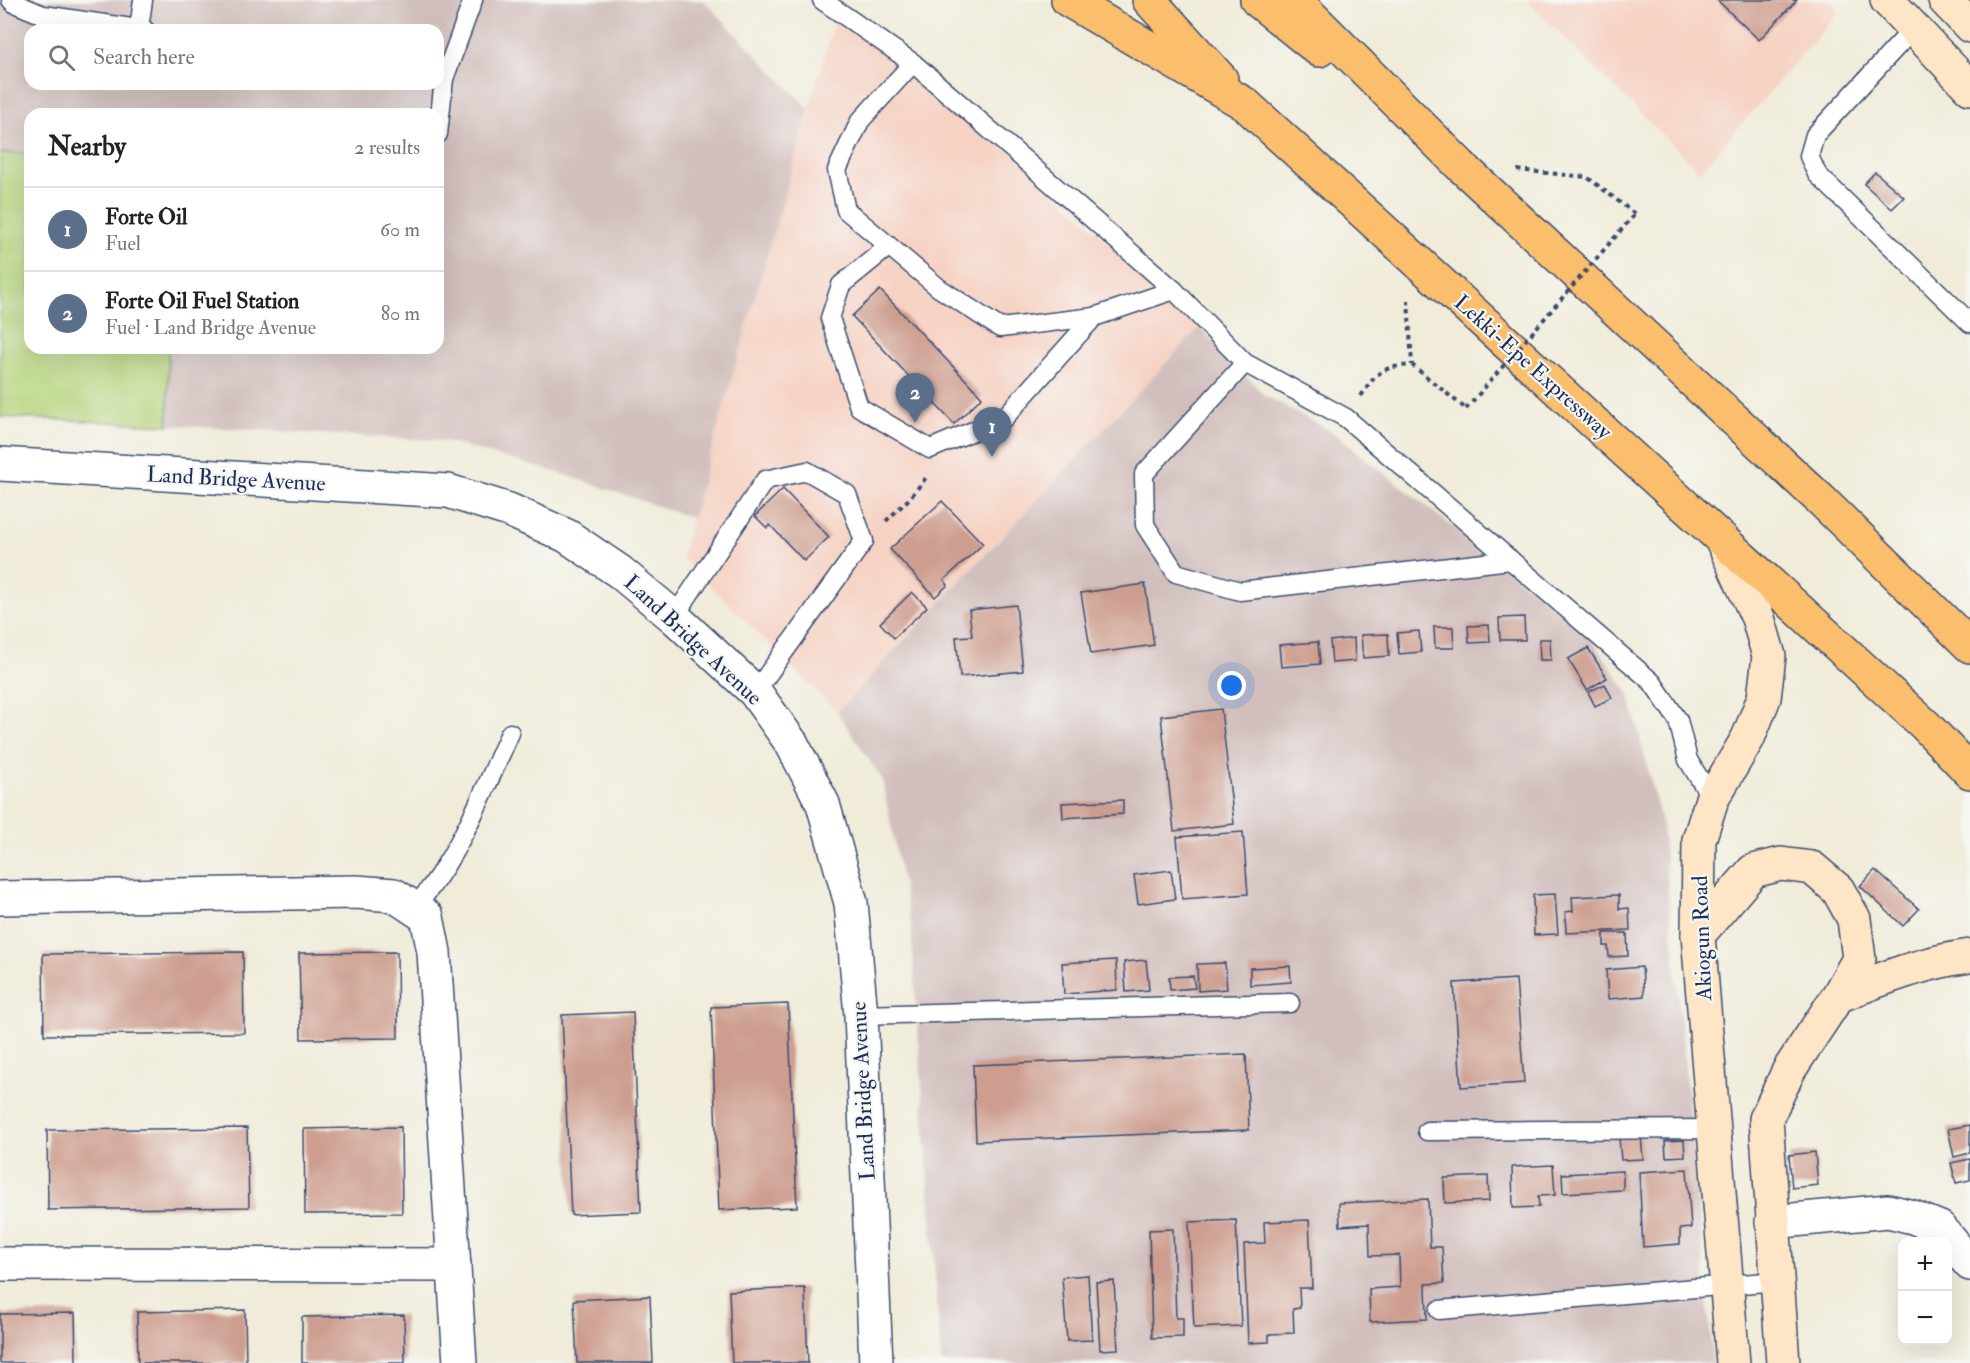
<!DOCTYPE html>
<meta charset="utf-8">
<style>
body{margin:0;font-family:"IM FELL Double Pica",serif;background:#f6f6f6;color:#222}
.controls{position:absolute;right:18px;bottom:18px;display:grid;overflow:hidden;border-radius:12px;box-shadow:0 6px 24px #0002}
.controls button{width:54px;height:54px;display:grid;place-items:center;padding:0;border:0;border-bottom:2px solid #e0e0e0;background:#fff;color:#222;font:30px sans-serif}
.you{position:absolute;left:1232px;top:686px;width:21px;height:21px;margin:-15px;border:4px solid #fff;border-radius:50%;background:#1a73e8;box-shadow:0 0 0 9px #1a73e833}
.badge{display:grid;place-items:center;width:39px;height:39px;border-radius:50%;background:#0b8043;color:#fff;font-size:20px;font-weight:700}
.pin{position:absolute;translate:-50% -50px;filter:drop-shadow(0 2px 3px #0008)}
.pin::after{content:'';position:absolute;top:32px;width:21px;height:18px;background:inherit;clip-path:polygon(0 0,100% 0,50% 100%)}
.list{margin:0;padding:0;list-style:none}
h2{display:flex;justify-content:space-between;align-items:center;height:78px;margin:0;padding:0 24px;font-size:26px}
h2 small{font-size:20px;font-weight:400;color:#767676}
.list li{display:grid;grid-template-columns:39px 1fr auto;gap:18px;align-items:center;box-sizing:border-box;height:84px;padding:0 24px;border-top:2px solid #e0e0e0}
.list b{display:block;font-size:22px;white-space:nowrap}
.list p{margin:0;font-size:20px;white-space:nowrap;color:#767676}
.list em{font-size:20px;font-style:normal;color:#767676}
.icon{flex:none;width:33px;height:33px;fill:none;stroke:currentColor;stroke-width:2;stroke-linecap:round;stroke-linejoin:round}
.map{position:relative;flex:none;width:1970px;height:1363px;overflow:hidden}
.search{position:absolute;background:#fff;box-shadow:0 6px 24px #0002;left:24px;top:24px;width:420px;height:66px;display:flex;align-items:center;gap:15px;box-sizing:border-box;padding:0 21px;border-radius:18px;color:#767676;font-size:22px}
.panel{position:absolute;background:#fff;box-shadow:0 6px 24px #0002;left:24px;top:108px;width:420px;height:246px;border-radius:18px}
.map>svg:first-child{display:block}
.built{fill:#f6d2c3}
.industrial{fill:#d1bfbd;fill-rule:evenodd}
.green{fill:#b5d37a;stroke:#68816c;stroke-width:1.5}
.building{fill:#cd9e8f}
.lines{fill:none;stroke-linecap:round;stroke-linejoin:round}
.lane-casing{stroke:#3b4b70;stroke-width:21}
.street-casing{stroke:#3b4b70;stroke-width:36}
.secondary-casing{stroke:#3b4b70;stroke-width:36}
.highway-casing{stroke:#3b4b70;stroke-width:36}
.path{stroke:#3b4b70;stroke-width:4;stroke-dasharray:4.5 4.5;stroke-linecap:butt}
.lane{stroke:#fff;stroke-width:18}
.street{stroke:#fff;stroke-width:33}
.secondary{stroke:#fde5c5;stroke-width:33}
.highway{stroke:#fabe6d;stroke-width:33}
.path-bridge{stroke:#3b4b70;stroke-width:4;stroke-dasharray:4.5 4.5;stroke-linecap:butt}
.labels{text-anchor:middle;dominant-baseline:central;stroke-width:4.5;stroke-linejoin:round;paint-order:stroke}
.street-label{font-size:22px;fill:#1b2f5e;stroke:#f6f6f2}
</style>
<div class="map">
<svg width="1970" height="1363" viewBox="0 0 1970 1363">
<rect width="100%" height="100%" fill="#f6f6f2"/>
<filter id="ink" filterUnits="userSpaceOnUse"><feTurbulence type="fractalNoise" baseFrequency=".0167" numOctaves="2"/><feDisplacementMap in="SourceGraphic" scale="12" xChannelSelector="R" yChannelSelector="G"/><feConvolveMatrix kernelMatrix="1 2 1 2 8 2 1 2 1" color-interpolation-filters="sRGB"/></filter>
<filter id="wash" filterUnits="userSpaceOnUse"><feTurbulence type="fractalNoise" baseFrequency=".008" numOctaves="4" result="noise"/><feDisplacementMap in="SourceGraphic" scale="24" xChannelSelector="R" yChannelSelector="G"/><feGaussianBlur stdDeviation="1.35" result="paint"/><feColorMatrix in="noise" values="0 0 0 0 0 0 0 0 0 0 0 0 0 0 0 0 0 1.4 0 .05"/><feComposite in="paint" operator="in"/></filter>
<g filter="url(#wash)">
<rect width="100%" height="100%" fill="#f0ecd9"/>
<g class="built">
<path d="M1526 0H1829L1840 11 1700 172Z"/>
<path d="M834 22 943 89 1200 327 837 712 681 557Z"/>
</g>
<g class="industrial">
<path d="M0 0H703L809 109 692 518 569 476 445 441 168 425V348H438V114H30V153H0ZM30 30H438V84H30Z"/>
<path d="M1200 327 1264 395 1331 431 1587 633 1629 694 1662 825 1713 1363H941L911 927 882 779 837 712Z"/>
</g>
<path class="green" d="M0 153H30V348H168V425L0 417Z"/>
<g id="blocks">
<g class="building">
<path d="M1717 0H1797L1759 40Z"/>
<path d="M1875 172 1904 197 1892 209 1864 184Z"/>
<path d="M880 290 982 397 954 424 852 316Z"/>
<path d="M783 489 829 537 804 561 770 525 767 528 755 516Z"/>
<path d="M942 501 983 544 944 580 948 585 935 597 890 549Z"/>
<path d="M1145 584 1154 645 1091 654 1081 593Z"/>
<path d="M912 592 927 607 894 638 880 623Z"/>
<path d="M1016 605 1023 671 960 677 956 637 972 636 969 610Z"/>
<path d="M1524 617 1525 640H1500L1499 618Z"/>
<path d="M1489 625 1490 642 1469 643 1468 626Z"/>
<path d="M1434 627H1453L1454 648H1435Z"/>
<path d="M1419 631 1421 652 1399 654 1397 633Z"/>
<path d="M1388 634 1389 656 1363 658 1361 635Z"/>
<path d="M1354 638 1355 661 1332 663 1330 641Z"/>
<path d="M1539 639H1550L1551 660H1540Z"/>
<path d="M1318 642 1320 664 1281 667 1279 645Z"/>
<path d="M1588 648 1607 678 1587 690 1568 659Z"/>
<path d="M1605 684 1612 698 1595 706 1588 692Z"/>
<path d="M1221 709 1234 824 1174 831 1161 716Z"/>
<path d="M1123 800V814L1063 818 1062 803Z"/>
<path d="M1243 832 1248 894 1182 899 1177 837Z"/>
<path d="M1171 870 1175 899 1138 904 1134 875Z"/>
<path d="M1875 870 1919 909 1903 926 1860 886Z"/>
<path d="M1555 894 1558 934 1534 935 1533 895Z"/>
<path d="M1619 895V909L1629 908 1630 930 1566 933 1565 912 1573 911 1572 897Z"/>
<path d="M1604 933H1627L1628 956 1609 957 1608 946H1604Z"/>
<path d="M243 952 244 1033 44 1035 43 954Z"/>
<path d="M397 952 398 1038 301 1039 299 953Z"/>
<path d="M1116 960 1117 990 1064 994 1062 963Z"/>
<path d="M1146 960 1149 990 1126 992 1124 962Z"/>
<path d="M1225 963 1227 989 1198 991 1197 964Z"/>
<path d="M1290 966 1291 982 1250 985V968Z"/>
<path d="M1642 967 1644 996 1608 999 1606 970Z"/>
<path d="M1193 976 1195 988 1170 990 1169 977Z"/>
<path d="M1516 979 1524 1083 1461 1087 1454 983Z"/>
<path d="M788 1004 797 1207 719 1210 711 1007Z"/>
<path d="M633 1012 641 1212 571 1215 562 1015Z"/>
<path d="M1246 1054 1249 1130 976 1141 973 1065Z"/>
<path d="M1970 1125V1153L1954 1157 1948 1129Z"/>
<path d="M401 1127 402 1213 305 1214 304 1129Z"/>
<path d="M247 1128 249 1207 48 1210 47 1130Z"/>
<path d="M1641 1136 1643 1159 1621 1160 1619 1138Z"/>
<path d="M1684 1140 1685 1156 1666 1157 1665 1141Z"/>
<path d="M1815 1152 1818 1185 1792 1188 1789 1155Z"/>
<path d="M1970 1159V1180L1956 1183 1951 1163Z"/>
<path d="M1553 1165 1555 1195 1538 1196 1539 1207 1513 1208 1512 1167Z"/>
<path d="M1687 1169 1691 1228 1680 1229V1244L1643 1247 1639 1172Z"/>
<path d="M1623 1171V1190L1563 1193 1562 1174Z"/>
<path d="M1488 1176 1489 1201 1445 1203 1444 1178Z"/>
<path d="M1428 1199 1430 1247H1442L1444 1283 1426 1284 1427 1319 1370 1322 1369 1289 1400 1287 1399 1255 1370 1256 1369 1224 1340 1226 1339 1203Z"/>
<path d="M1236 1220 1241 1326 1194 1328 1189 1222Z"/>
<path d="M1309 1220 1312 1288H1299L1300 1308 1293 1309 1294 1333 1269 1334V1342L1248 1343 1244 1244 1265 1243 1264 1222Z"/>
<path d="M1173 1229 1176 1318H1183V1337L1152 1338 1149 1230Z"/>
<path d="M1088 1275 1092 1340 1067 1341 1062 1277Z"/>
<path d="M1114 1281 1118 1349 1100 1350 1096 1282Z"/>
<path d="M805 1288 808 1363H732L729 1291Z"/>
<path d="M650 1296 653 1363H577L574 1300Z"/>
<path d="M245 1310 246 1363H138L137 1312Z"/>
<path d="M75 1313 76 1363H0V1314Z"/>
<path d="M404 1315 405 1363H302V1317Z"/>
</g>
</g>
</g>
<g filter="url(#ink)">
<use href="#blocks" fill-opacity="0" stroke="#3b4b70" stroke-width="1.5"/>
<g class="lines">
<defs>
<g id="lane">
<path d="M11 0 14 3 43 15 145 30"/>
<path d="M822 0 913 63 1174 290 1245 363 1346 418 1652 682 1678 720 1688 760 1712 799"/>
<path d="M1914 28 1815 135 1809 156 1817 174 1970 323"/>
<path d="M139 29 143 0"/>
<path d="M913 63 860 121 837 170 846 210 939 288 1000 328 1094 317 1174 290"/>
<path d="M438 134 444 79 473 0"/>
<path d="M889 246 841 285 830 318 859 407 930 449 1004 418 1094 317"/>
<path d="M1245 363 1144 474 1145 525 1176 573 1240 591 1511 560"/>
<path d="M674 617 765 480 807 471 847 494 864 541 755 692"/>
<path d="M414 908C457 860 484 791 510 733"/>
<path d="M861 1015 1290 1003"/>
<path d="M1427 1131 1714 1129"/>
<path d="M1439 1310 1777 1281"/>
</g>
<g id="street">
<path d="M0 464 448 491 509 510 567 536 620 572 674 617 755 692 792 744 823 804 851 903 861 1015 876 1363"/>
<path d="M0 898 356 892 394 895 427 917 434 952 460 1363"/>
<path d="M1772 1222 1888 1211 1913 1217 1940 1228 1970 1264"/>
<path d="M0 1264 454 1265"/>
</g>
<g id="secondary">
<path d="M1887 0 1970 88"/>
<path d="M1945 0 1970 26"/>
<path d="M1721 538 1758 618 1769 656 1764 698 1748 738 1712 799 1699 840 1698 935 1733 1363"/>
<path d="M1698 935 1753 871 1781 864 1812 868 1838 890 1854 919 1859 959 1838 996 1789 1070 1766 1119 1783 1363"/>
<path d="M1838 996C1881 979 1924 962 1970 956"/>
</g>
<g id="highway">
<path d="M1068 0 1245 104 1925 725 1970 772"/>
<path d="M1149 0 1221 79"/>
<path d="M1257 0 1319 50"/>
<path d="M1295 0 1460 165 1822 501 1970 646"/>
</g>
</defs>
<use href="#lane" class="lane-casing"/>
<use href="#street" class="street-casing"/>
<use href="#secondary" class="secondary-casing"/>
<use href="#highway" class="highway-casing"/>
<g class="path">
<path d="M1517 170 1587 177 1635 214"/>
<path d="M1408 300 1412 365"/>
<path d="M1361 396C1378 371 1381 367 1412 365L1466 409"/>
<path d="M886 521 910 498 928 475"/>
</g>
<use href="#lane" class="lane"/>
<use href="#street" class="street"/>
<use href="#secondary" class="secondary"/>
<use href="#highway" class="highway"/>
<path class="path-bridge" d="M1466 409 1635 214"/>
</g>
</g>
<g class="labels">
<g class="street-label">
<text transform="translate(1533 367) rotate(42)">Lekki-Epe Expressway</text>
<text transform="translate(236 479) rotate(3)">Land Bridge Avenue</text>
<text transform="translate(693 640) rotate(43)">Land Bridge Avenue</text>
<text transform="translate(1702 938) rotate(-92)">Akiogun Road</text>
<text transform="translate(863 1091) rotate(-93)">Land Bridge Avenue</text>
</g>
</g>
</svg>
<div class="controls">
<button>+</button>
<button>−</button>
</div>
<div class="you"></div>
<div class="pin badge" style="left:992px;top:457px;background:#5c6f8a">1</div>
<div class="pin badge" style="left:915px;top:423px;background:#5c6f8a">2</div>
<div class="search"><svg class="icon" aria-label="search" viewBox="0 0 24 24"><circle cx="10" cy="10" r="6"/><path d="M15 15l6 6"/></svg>Search here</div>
<section class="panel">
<h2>Nearby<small>2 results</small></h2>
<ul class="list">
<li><span class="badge" style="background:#5c6f8a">1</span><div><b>Forte Oil</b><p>Fuel</p></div><em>60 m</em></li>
<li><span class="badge" style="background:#5c6f8a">2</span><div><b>Forte Oil Fuel Station</b><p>Fuel · Land Bridge Avenue</p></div><em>80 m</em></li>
</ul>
</section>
</div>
